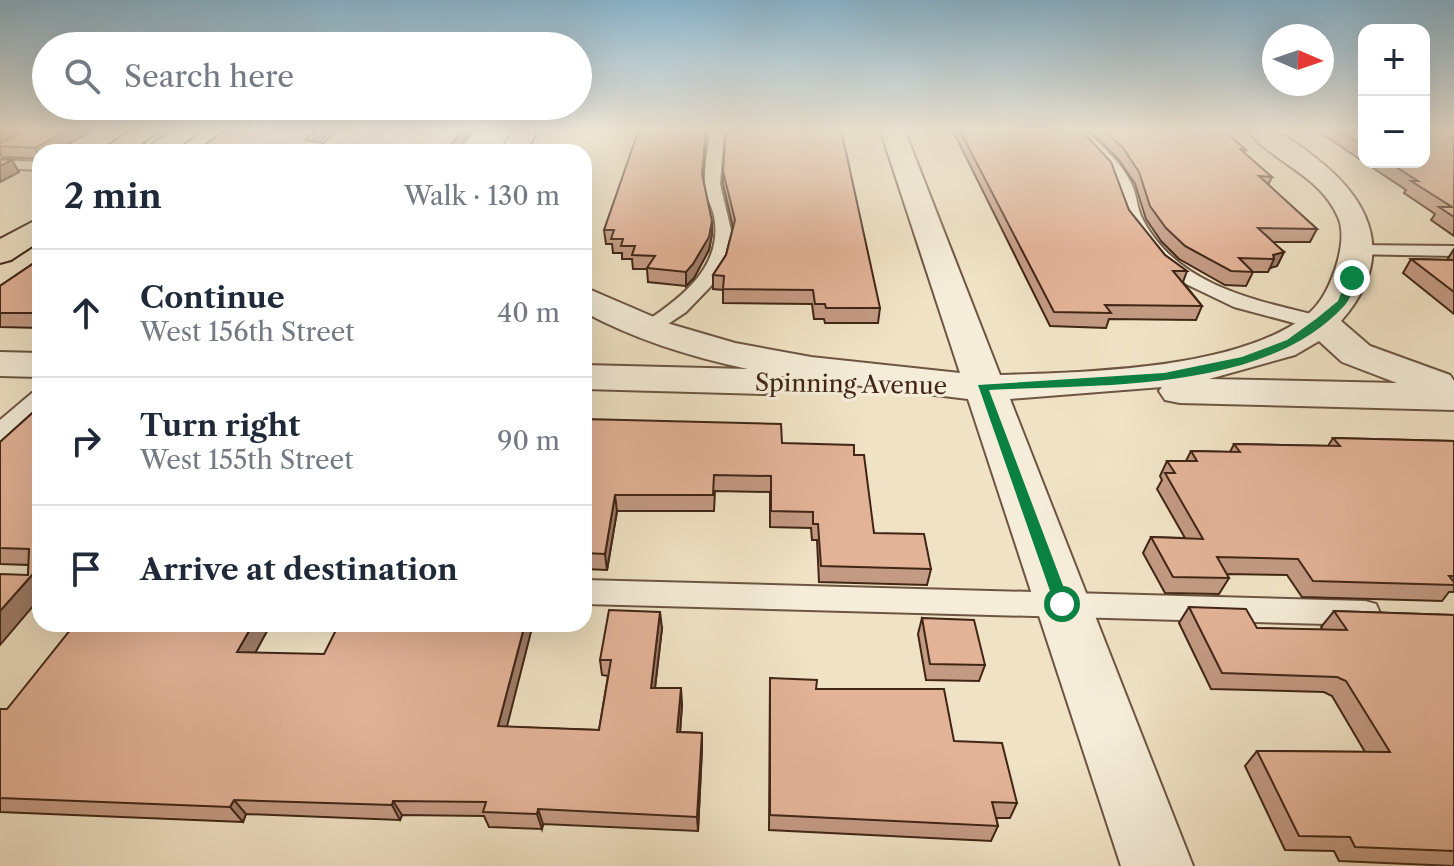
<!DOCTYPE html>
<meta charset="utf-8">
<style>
body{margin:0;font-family:"Libre Caslon Text",serif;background:#f2f2f3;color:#1f2937}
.controls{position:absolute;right:24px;top:24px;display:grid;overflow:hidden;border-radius:16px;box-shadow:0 8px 32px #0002}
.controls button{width:72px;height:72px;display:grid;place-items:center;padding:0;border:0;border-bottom:2px solid #e0e1e3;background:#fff;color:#1f2937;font:40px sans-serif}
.compass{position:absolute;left:1262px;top:24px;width:72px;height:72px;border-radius:50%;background:#fff;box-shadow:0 8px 32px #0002;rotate:92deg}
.stop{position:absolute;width:24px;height:24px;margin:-18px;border:6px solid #0b8043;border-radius:50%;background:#fff}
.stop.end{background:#0b8043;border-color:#fff;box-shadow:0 2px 8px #0008}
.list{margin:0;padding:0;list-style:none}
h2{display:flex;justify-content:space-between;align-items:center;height:104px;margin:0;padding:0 32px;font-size:34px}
h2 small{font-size:26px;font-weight:400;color:#747a83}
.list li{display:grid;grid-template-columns:52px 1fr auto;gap:24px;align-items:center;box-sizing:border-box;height:128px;padding:0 32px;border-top:2px solid #e0e1e3}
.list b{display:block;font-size:30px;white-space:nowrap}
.list p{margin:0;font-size:26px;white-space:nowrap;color:#747a83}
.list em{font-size:26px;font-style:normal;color:#747a83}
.icon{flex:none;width:44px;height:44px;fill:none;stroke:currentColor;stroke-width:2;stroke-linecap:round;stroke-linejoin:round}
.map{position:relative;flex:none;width:1454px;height:866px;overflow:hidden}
.search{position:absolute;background:#fff;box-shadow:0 8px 32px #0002;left:32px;top:32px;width:560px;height:88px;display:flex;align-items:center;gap:20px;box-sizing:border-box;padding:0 28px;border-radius:44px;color:#747a83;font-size:30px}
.panel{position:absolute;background:#fff;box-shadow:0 8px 32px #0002;left:32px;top:144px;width:560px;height:488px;border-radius:24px}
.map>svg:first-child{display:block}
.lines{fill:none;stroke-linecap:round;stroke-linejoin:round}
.lane-casing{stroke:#6d5542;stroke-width:4}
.street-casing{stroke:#6d5542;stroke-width:4}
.primary-casing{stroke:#412616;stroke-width:4}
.lane{fill:#f5edd9;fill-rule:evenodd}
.street{fill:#f5edd9;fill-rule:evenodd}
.primary{fill:#f0e3c5;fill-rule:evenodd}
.wall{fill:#c39a83;stroke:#412616;stroke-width:2}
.shaded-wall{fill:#9f7d6a;stroke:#412616;stroke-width:2}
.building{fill:#e3b398;stroke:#412616;stroke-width:2}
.route{fill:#0b8043}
.labels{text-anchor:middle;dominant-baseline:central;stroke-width:6;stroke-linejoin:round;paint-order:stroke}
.street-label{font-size:24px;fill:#412616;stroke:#f5edd9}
</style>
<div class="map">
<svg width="1454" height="866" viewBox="0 0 1454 866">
<rect width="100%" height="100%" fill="#f0e3c5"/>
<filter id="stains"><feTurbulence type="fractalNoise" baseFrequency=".0025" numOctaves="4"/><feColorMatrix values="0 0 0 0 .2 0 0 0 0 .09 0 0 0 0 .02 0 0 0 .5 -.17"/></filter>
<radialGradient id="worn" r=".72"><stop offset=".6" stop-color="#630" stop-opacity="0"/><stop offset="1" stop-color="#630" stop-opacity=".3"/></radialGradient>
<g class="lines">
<defs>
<g id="lane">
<path d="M710 129H724L720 184 732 234 723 268 711 286 686 312 656 332H642L639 328 642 324C680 299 724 267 714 216 712 205 705 197 705 186 704 167 708 148 710 129Z"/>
<path d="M1070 129H1084C1102 146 1122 163 1132 185 1137 196 1137 209 1143 220 1179 288 1260 301 1327 318L1330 322 1327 326 1294 323 1234 307 1184 283 1162 267 1127 221 1110 173Z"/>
<path d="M0 160 40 162V170L0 168Z"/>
<path d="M1355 245 1454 246V256L1349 254 1346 250Z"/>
<path d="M40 391V410L8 438 0 441V420L32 393Z"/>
<path d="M584 580 1365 601 1376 604 1380 613 1376 622 1365 625 584 604Z"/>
</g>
<g id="street">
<path d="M514 129H538L526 152H500Z"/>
<path d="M880 129H904L1000 375C1088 372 1229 370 1302 319 1319 307 1328 290 1335 270 1340 255 1345 232 1338 217 1319 173 1270 162 1247 129 1280 129 1291 139 1317 159 1376 205 1394 261 1341 321L1370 346 1450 375 1454 381V410L1180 403 1165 400 1159 391 1162 387 1010 399 1193 866H1121L968 399 780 376 784 382 778 391 764 394 584 389V365L748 369C691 357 636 340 584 312V287L670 324 735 343 811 357 960 373ZM1319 341 1342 362 1397 383 1209 379 1295 355Z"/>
<path d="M0 352 40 353V377L0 376Z"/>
</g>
<g id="primary">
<path d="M133 129H162L130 152H99Z"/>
<path d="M173 129H202L172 152H142Z"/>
<path d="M40 218V241L11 260 0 263V239Z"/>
</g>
</defs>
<use href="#lane" class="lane-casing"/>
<use href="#street" class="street-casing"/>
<use href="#primary" class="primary-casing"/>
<use href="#lane" class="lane"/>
<use href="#street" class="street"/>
<use href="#primary" class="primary"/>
</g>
<g class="wall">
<path d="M28 129H95L54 152H40V159L2 157 0 153V143Z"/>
<path d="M707 129 703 178 712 234 709 250 694 278 686 286 648 282 647 269H633L632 259H622V253H613L612 244H606L604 230Z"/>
<path d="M952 129H1080L1129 210 1165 255 1187 271 1183 282 1202 306 1196 320 1109 319 1106 328 1050 326Z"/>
<path d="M1088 129H1222L1246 150 1244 153 1272 177 1268 185 1317 229 1310 242H1272L1284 252 1277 266 1270 268 1268 272H1253L1246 286 1225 285 1179 259 1161 241 1146 219 1135 184 1119 160Z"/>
<path d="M1315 129H1364V162Z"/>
<path d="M1454 129V236L1431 220 1435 214 1404 193 1406 190 1364 162H1424Z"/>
<path d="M723 171 880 308 878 323H825L824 319H814L812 304 723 303V290L713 289V275L726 255 733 227 723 184Z"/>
<path d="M1454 249V314L1403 273 1411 259 1447 260Z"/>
<path d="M40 259V328L0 327V286Z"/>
<path d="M39 407 40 598 28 575 29 565 0 564V442Z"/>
<path d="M584 419 782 443 854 455 874 533 931 569 927 585 819 582 817 540H812L811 528 770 527V492L715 491 714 511H617L607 570 584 569Z"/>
<path d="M1333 438 1454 441V592H1449L1442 601 1302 597 1287 575 1226 574 1229 578 1219 594 1165 593 1143 553 1151 537 1185 538 1157 489 1162 480 1160 476 1167 461H1186L1191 451 1230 452 1234 444 1328 446Z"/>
<path d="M1189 607 1257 628 1323 630 1321 627 1334 611 1454 615V866L1339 861 1334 851 1285 850 1245 766 1257 751 1365 752 1332 696 1324 692 1211 689 1179 623Z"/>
<path d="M922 618 985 665 979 681 926 680 918 634Z"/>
<path d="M662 628 655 688 682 704 680 732 702 733V748L698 831 543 824 542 829 489 827 484 816 402 815 400 820 246 814 243 822 0 812V709H7L256 653 507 727 599 730 608 676 602 675 600 660Z"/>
<path d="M770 678 816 689 954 741 1017 803 1010 818H996L998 826 991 841 769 830Z"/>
</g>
<g class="shaded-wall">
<path d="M0 129H26L0 143Z"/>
<path d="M69 129H95L54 152H40V157L35 148Z"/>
<path d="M318 129H334L309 152 305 140Z"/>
<path d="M463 129H474L457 152H445Z"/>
<path d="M706 129H707L702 186V174Z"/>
<path d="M12 160 19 172 0 182V166Z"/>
<path d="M712 221V234L709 250 694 278 686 286V272Z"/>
<path d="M1284 252 1277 266 1270 268 1274 259 1273 255Z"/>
<path d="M615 495 617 511 607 570 605 554Z"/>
<path d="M40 566V598L0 645V611Z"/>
<path d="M660 612 662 628 653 704 651 688Z"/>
<path d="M253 624H271L247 668 237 652Z"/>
<path d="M525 624H533L503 742 498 726Z"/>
<path d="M681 688 682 704 679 748 677 732Z"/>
<path d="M702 733V748L698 831 697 817Z"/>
<path d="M234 800 246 814 243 822 230 807Z"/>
<path d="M393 801 402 815 400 820 392 805Z"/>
<path d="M538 809 543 824 542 829 537 814Z"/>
</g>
<g class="building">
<path d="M28 129H69L35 148 0 146V143Z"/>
<path d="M227 129H318L305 140 323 143 341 129H463L445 152H194Z"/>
<path d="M639 129H706L702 174 712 221 709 237 693 264 686 272 647 268 655 256 632 255 635 246H621L623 239H611L614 230H604Z"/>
<path d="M726 129H841L880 308H826L825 304H815L813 290 723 289 724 276 713 275 726 255 735 220 723 171Z"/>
<path d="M959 129H1080L1111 162 1129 210 1165 255 1187 271H1173L1202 306 1105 305 1111 313 1054 312Z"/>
<path d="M1103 129H1222L1246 150 1240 149 1272 177 1259 176 1317 229 1258 228 1284 252 1273 255 1274 259 1239 258 1253 272 1231 271 1185 246 1166 228 1150 206 1139 172 1123 148Z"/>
<path d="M1337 129H1364V146Z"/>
<path d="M1424 129H1454V217L1439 207H1452L1411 181H1418L1388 162H1424Z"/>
<path d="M0 159 12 160 0 166Z"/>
<path d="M40 259V313H0V286Z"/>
<path d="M1411 259 1454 260V292Z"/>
<path d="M39 407 40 566 0 611V574L28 575 29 549 0 548V442Z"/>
<path d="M584 419 781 424 782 443 854 445V455H864L874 533 924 534 931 569 821 566 818 524H813V512L771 511V476L714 475 713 495H615L605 554 584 553Z"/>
<path d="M1333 438 1454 441V576H1449L1454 582V585L1313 581 1298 559 1217 557 1229 578 1173 577 1151 537 1203 539 1165 473H1175L1167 461H1197L1191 451 1240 452 1234 444 1340 446Z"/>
<path d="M1189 607 1246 609 1257 628 1347 630 1334 611 1454 615V851L1355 847 1350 837 1299 836 1257 751 1390 752 1346 681 1337 677 1222 673Z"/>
<path d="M609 610 660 612 651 688H681L677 732 702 733 697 817 538 809 537 814 483 812 486 802 393 801 392 805 234 800 230 807 0 798V709H7L75 624H253L237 652 324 654 339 624H525L498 726 599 730 611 660H600Z"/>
<path d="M922 618 974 620 985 665 930 664Z"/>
<path d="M770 678 817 680 816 689H944L954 741 1002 743 1017 803 992 802 998 826 770 815Z"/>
</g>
<linearGradient id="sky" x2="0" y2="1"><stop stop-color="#89b8d3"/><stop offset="0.52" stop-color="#f8f2e5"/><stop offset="1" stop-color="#f8f2e5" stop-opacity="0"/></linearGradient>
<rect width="1454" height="250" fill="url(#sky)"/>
<path class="route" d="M1352 275 1357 278C1354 287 1351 298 1345 305 1266 393 1097 384 989 390L1070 604 1068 608H1056L978 385 1164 373 1242 357 1287 340 1316 319 1338 301 1347 278Z"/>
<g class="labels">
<g class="street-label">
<text transform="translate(851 384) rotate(1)">Spinning Avenue</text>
</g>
</g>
<rect width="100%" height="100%" filter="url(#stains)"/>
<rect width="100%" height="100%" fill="url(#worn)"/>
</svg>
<div class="controls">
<button>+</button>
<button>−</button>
</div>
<svg class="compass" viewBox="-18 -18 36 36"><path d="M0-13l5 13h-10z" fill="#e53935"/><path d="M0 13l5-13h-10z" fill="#747a83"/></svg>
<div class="stop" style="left:1062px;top:604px"></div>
<div class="stop end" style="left:1352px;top:278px"></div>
<div class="search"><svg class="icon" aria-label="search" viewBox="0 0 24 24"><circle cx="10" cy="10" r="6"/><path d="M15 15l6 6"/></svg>Search here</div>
<section class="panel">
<h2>2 min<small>Walk · 130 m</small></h2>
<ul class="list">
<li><svg class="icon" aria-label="ahead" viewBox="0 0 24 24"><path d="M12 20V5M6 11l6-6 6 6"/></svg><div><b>Continue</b><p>West 156th Street</p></div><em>40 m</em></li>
<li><svg class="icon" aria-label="right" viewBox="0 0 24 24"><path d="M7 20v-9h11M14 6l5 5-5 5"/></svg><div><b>Turn right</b><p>West 155th Street</p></div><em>90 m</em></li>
<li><svg class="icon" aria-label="arrive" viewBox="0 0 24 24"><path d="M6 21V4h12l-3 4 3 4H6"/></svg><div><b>Arrive at destination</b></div></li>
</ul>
</section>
</div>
